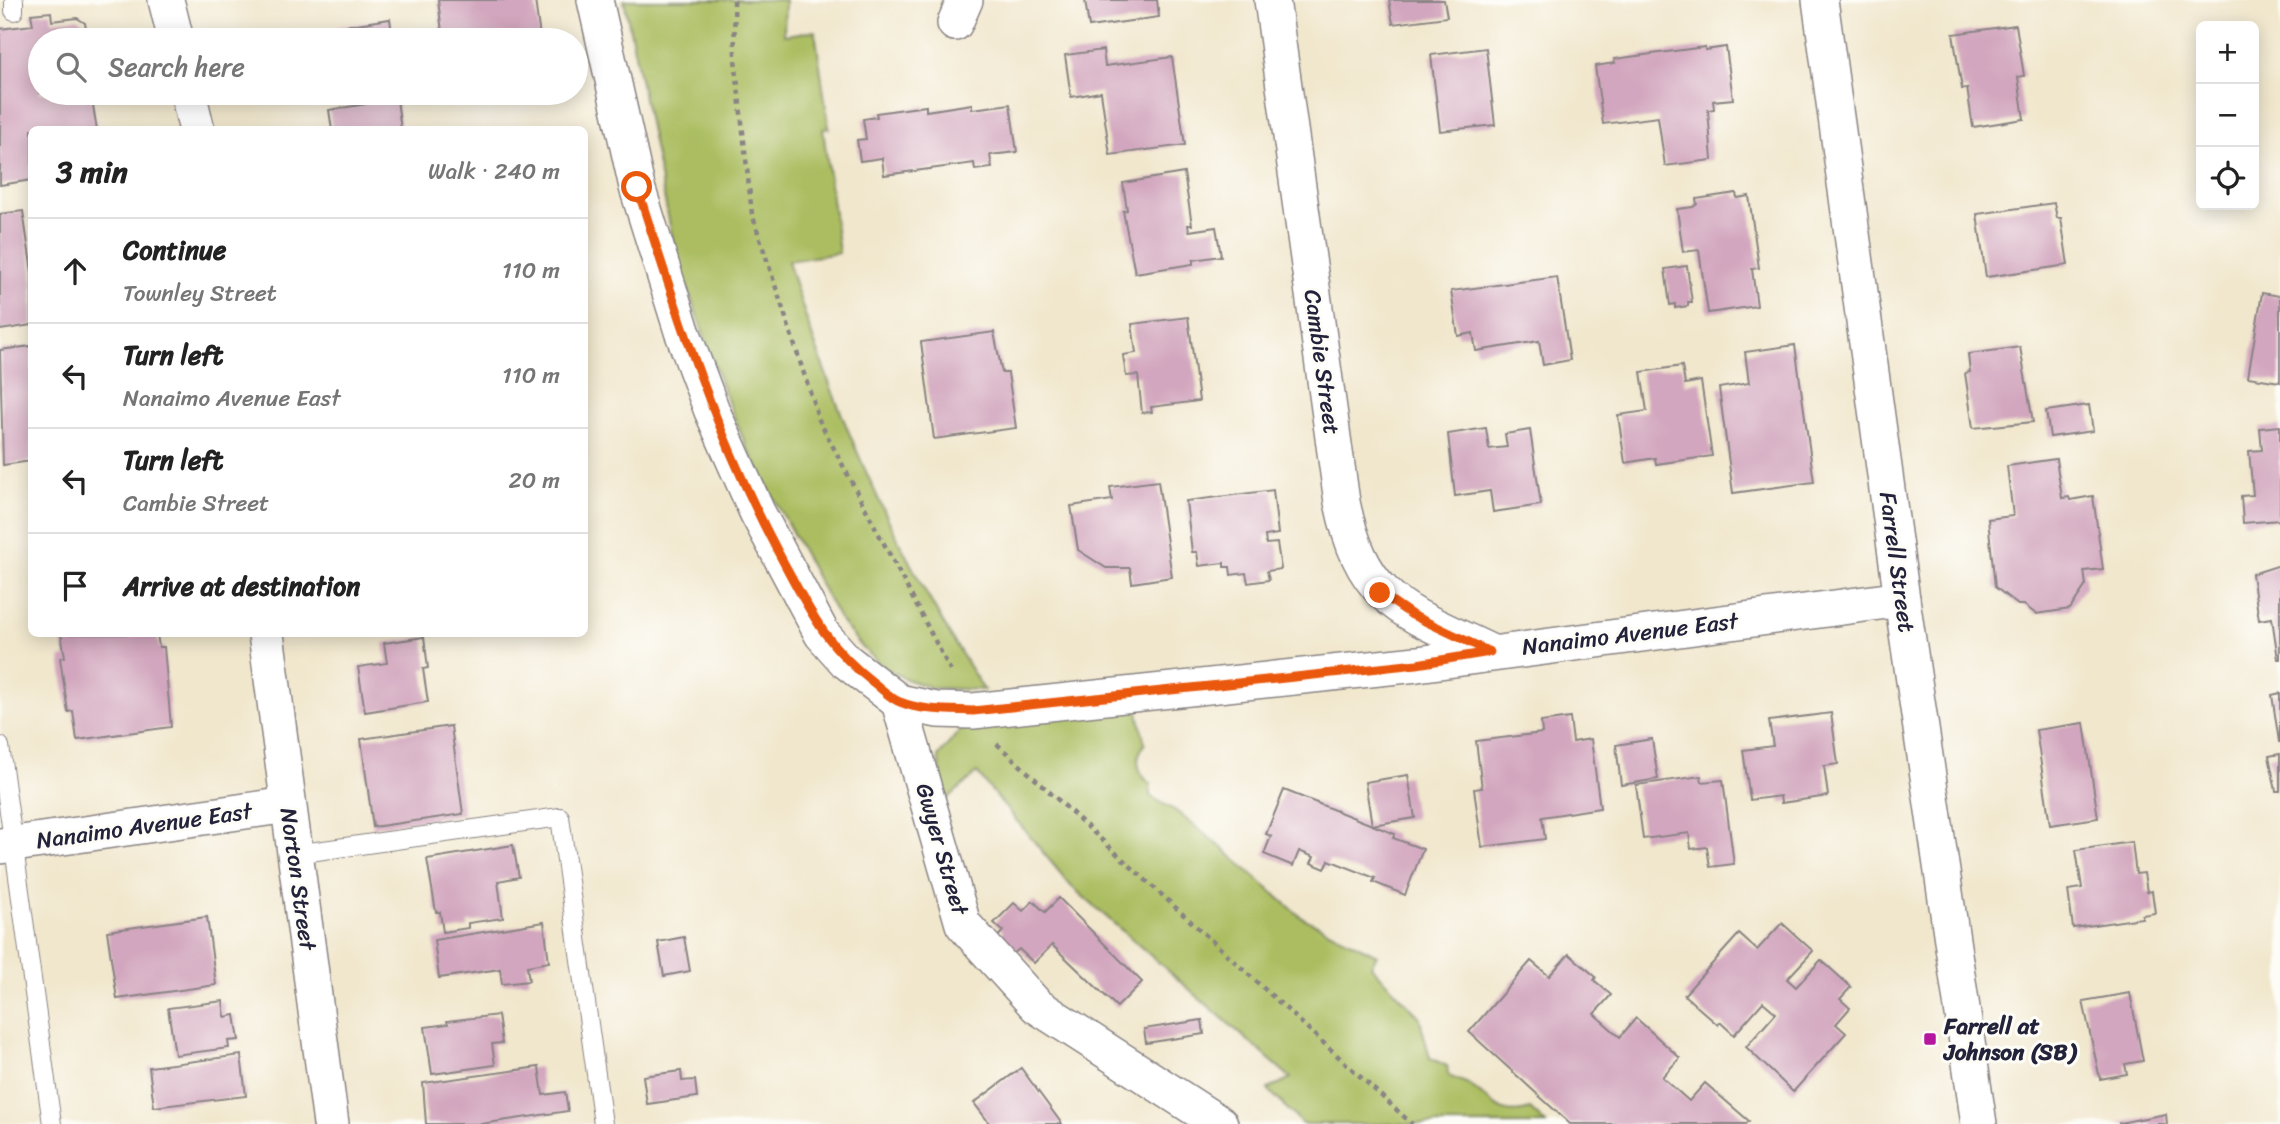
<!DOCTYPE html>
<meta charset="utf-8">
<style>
body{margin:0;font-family:Sriracha,sans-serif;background:#f6f6f6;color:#222}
.controls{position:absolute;right:21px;top:21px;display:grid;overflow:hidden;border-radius:10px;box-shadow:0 4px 18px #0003}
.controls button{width:63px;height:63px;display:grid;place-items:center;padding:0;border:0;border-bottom:2px solid #e0e0e0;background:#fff;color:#222;font:35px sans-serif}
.stop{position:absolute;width:21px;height:21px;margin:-16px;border:5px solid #ea580c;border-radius:50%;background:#fff}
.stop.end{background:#ea580c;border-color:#fff;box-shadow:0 2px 7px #0008}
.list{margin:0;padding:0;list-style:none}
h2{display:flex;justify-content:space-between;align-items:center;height:91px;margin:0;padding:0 28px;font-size:30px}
h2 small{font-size:23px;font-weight:400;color:#767676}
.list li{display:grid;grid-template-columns:46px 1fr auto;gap:21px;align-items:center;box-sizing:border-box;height:105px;padding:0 28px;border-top:2px solid #e0e0e0}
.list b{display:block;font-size:26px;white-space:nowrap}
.list p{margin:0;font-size:23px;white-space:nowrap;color:#767676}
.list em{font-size:23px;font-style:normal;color:#767676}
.icon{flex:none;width:38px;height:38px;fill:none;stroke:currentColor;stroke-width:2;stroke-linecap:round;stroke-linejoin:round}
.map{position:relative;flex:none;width:2280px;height:1124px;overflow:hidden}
.search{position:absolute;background:#fff;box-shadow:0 4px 18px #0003;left:28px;top:28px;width:560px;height:77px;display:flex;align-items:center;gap:18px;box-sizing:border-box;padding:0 24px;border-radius:38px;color:#767676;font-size:26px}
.panel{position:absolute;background:#fff;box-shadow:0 4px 18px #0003;left:28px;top:126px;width:560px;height:511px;border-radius:10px}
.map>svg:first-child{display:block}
.green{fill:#abbd61;stroke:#66704e;stroke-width:2}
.building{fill:#d2a6be}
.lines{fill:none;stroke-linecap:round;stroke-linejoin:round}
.lane-casing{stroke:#8a8484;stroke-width:20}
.street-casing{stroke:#8a8484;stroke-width:38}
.path{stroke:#8a8484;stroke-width:4.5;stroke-dasharray:5 5;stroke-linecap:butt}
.lane{stroke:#fff;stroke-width:18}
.street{stroke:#fff;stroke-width:35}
.route{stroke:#ea580c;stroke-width:9}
.poi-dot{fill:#b5179e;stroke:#fdfcf7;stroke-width:2.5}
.labels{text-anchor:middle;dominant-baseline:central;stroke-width:6;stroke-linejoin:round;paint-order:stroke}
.street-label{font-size:23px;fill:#22223b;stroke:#fdfcf7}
.poi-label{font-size:23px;font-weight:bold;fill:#22223b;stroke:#fdfcf7;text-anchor:start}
</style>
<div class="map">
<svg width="2280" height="1124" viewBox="0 0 2280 1124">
<rect width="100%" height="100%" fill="#fdfcf7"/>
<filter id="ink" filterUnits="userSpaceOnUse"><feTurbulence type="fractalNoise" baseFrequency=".0143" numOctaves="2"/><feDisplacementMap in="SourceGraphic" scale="14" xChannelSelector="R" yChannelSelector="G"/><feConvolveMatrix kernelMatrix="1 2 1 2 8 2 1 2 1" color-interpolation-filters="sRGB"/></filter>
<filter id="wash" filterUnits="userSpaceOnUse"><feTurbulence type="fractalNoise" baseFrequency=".00686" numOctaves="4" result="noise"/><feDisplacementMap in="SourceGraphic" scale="28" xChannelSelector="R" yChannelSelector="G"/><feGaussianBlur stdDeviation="1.57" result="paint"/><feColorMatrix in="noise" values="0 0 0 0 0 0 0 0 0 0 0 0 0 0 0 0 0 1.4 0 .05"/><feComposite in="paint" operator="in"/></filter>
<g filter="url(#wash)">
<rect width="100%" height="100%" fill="#f1e7cd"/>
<g class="green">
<path d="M624 0H785L784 35 815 31 829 128 823 129 839 253 788 261C833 412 899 558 984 690L933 688 908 680 883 667 862 647 839 619 747 448 724 392 676 255Z"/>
<path d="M1137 708 1145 744C1134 758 1137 772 1150 784V796L1176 811 1222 848 1301 917 1377 955 1371 966 1419 1016 1430 1058 1447 1066 1450 1076C1457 1081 1465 1081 1471 1086 1492 1101 1501 1119 1530 1109L1546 1124H1302L1268 1089 1291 1078 1071 886 977 773 946 800 938 757 959 731 971 727Z"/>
</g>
<g id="blocks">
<g class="building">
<path d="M438 0H535L540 37 536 40H443Z"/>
<path d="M1085 0H1157L1159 17 1089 27Z"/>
<path d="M1389 0H1444L1447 17 1393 24Z"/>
<path d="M51 12 52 21 77 18 85 23 88 40H40V93H91L97 130H32V180L0 185V29L33 25 31 14Z"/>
<path d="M390 19 393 40H317L316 37 338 34 337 27Z"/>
<path d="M2016 25 2024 76 2018 77 2024 119 1973 127 1967 88 1962 89 1953 34Z"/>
<path d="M1705 47V50L1726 47 1733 99 1713 101 1714 109 1708 110 1712 160 1665 166 1658 117 1603 124 1595 66 1615 63 1614 59Z"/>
<path d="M1486 48 1495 125 1440 131 1431 55Z"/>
<path d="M1103 50 1105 66 1172 57 1185 145 1110 155 1101 92 1071 97 1065 55Z"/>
<path d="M397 99 401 130H332L329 110Z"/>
<path d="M972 104V109L1010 104 1017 152 990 155 992 168 975 170 974 163 884 175 882 158 860 161 857 140 866 139 863 119 877 117 876 113 926 106V111Z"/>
<path d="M1184 173 1192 225H1188L1189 231 1216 227 1221 256 1193 260V264L1135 273 1123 211 1127 210 1123 183Z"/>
<path d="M1736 193 1737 198 1749 196 1759 268 1752 269 1757 306 1708 313 1699 250 1683 252 1677 209 1693 207 1697 204 1696 199Z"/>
<path d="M2054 203 2057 218H2061L2068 265 1986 277 1977 214Z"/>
<path d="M23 211 32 272V325L0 330V214Z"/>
<path d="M1687 266 1692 302H1688V306L1675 308V304L1670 305 1665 269Z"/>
<path d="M1557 277 1570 360 1543 365 1539 341 1476 351 1473 333 1458 336 1451 291Z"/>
<path d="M2262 293 2280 296V382L2248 377Z"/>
<path d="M1188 317 1199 401 1151 407 1152 412 1142 413 1138 375 1126 376 1123 355 1136 353 1132 324Z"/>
<path d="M994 332 1002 373H1008L1016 428 934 439 921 342Z"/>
<path d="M1795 345 1814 482 1733 493 1719 388 1749 383 1745 352Z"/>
<path d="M32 346V461L3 465 0 350Z"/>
<path d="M2020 347 2033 422 1973 428 1965 373 1970 372 1968 354Z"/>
<path d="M1682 366 1685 384 1701 381 1712 456 1656 464 1655 458 1625 463 1618 415 1647 411 1641 372Z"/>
<path d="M2089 405 2093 431 2050 437 2046 411Z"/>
<path d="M2280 426V520L2243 523 2241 496 2253 495 2249 451 2262 450 2260 428Z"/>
<path d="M1486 428 1489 449 1507 447 1505 434 1530 430 1541 505 1493 512 1490 491 1455 496 1448 434Z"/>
<path d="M2056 459 2062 498 2069 497 2070 500 2093 496 2103 569 2084 571 2086 585 2070 609 2036 614 2024 605H2018L1995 587 1988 519 2013 516 2007 466Z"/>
<path d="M1158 481 1172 577 1132 583 1130 568H1106L1078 550 1071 506 1112 500 1110 487Z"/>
<path d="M1273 490 1278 534 1265 536 1266 544 1277 543 1281 569 1267 571 1269 580 1248 583 1246 573 1231 575 1230 567H1224V563L1199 566 1197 552H1192L1186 501Z"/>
<path d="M2280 565V659H2278L2272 618 2259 620 2252 574Z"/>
<path d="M61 634H157L159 647H164L171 727 77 740 73 711 68 712 60 658 65 657Z"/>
<path d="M424 637 428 668 423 669 428 702 365 712 358 667 387 663 384 643Z"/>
<path d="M2280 693V742H2279L2272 695Z"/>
<path d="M1831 713 1838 764 1824 766 1828 796 1781 803 1780 796 1750 800 1743 750 1773 746 1769 721Z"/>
<path d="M1570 718 1573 742 1591 739 1600 808 1542 817 1545 839 1482 847 1474 789 1482 788 1476 741 1542 733 1541 722Z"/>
<path d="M2084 723 2098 818 2050 825 2036 730Z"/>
<path d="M451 726 463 814 373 827 361 739Z"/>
<path d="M1652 739 1658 779 1621 785 1616 745Z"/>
<path d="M2280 754V791H2276L2269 756Z"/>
<path d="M1408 775 1415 818 1372 825 1365 782Z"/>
<path d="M1701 776 1702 782 1723 780 1734 864 1710 867 1707 847 1691 849 1689 833 1643 839 1636 785Z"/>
<path d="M1284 790 1395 834 1393 838 1423 849 1405 895 1373 882 1375 878 1329 860 1325 869 1311 863 1314 857 1299 851 1293 866 1264 854 1271 836 1266 834Z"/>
<path d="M2132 842 2136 874 2144 873 2147 892 2152 891 2155 913 2142 915V918L2073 928 2068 890 2082 888 2076 850Z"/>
<path d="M513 845 519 877 498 881 503 918 468 923V928L443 932 440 912H436L427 859Z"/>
<path d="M1059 898 1142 982 1117 1007 1052 945 1034 963 1019 949 1012 955 996 939 1003 931 994 923 1014 903 1023 911 1033 901 1045 912Z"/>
<path d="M207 917 216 985 117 999 107 931Z"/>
<path d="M544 922 549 962 527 966 529 981 502 984 500 969 439 978 434 940Z"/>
<path d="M1782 923 1813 951 1787 979 1796 987 1821 960 1851 987 1840 999 1850 1008 1836 1024 1846 1033 1793 1092 1746 1047 1776 1013 1763 1002 1734 1035 1720 1022 1718 1025 1684 995 1739 934 1757 950Z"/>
<path d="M684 937 690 971 664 976 658 942Z"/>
<path d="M1569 954 1596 977 1594 980 1611 995 1594 1014 1620 1037 1636 1018 1680 1058 1662 1077 1689 1101 1705 1083 1749 1121 1746 1124H1570L1469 1032 1531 961 1549 976Z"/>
<path d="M2130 993 2143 1061 2125 1064 2127 1074 2100 1079 2083 1001Z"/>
<path d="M223 1001 225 1017 235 1015 239 1040 228 1041 229 1048 175 1055 168 1008Z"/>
<path d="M498 1015 502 1043 492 1044 495 1065 432 1074 425 1027 448 1024 447 1021Z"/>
<path d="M1202 1020 1204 1034 1146 1043 1144 1029Z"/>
<path d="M241 1055 246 1096 154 1107 149 1067Z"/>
<path d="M539 1067 543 1095 565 1092 568 1111 481 1124H426L423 1083Z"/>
<path d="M1021 1068 1062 1124H990L974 1103Z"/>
<path d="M681 1071 682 1081 695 1080 697 1097 647 1104 643 1076Z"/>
<path d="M2166 1114 2167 1124H2119V1123Z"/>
</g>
</g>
</g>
<g filter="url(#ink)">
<use href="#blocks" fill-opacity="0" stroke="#8a8484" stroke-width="2"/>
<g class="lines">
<defs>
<g id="lane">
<path d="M14 0V11"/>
<path d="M0 746 52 1124"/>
<path d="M295 854 560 817 603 1124"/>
</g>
<g id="street">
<path d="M166 0 176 40"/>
<path d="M595 0 637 187 682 331 712 411 757 512 822 634 846 661 899 702 937 710 973 711 1417 664 1902 599"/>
<path d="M1272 0 1342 502C1363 604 1405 611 1490 652"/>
<path d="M1820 0 1902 599 1979 1124"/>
<path d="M955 23 965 0"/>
<path d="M188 93 197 130"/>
<path d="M266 634 331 1124"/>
<path d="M899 702 963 924 1037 1006 1220 1124"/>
<path d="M0 846 288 805"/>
</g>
</defs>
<use href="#lane" class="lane-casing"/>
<use href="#street" class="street-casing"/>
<g class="path">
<path d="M734 0 735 59 752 214 819 420 953 675"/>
<path d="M997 744 1412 1124"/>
</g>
<use href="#lane" class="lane"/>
<use href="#street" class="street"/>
</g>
</g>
<g class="lines" filter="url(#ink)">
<path class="route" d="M637 187C677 312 716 436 778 552 808 607 823 644 874 683 882 689 891 699 900 702 922 711 950 710 973 711L1417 664 1490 652 1412 615 1380 593"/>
</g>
<rect class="poi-dot" x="1923" y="1032" width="14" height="14" rx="3.5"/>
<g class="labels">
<g class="street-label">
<text transform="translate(1322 362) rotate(82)">Cambie Street</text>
<text transform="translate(1897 562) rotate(82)">Farrell Street</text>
<text transform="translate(1630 634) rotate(-7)">Nanaimo Avenue East</text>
<text transform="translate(144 826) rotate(-8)">Nanaimo Avenue East</text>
<text transform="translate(942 849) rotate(74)">Gwyer Street</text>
<text transform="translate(298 879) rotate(82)">Norton Street</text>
</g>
<g class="poi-label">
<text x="1944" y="1026">Farrell at<tspan x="1944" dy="26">Johnson (SB)</tspan></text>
</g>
</g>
</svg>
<div class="controls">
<button>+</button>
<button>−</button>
<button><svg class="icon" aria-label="locate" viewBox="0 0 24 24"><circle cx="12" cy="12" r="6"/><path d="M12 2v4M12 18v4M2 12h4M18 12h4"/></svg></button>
</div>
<div class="stop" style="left:637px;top:187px"></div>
<div class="stop end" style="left:1380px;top:593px"></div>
<div class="search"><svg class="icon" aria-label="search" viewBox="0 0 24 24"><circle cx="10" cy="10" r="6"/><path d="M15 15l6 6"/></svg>Search here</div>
<section class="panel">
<h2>3 min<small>Walk · 240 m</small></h2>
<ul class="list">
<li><svg class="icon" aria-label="ahead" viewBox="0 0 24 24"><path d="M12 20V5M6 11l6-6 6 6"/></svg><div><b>Continue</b><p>Townley Street</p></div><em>110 m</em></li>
<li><svg class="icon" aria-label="left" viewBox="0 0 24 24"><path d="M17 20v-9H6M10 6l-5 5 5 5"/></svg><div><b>Turn left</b><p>Nanaimo Avenue East</p></div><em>110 m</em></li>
<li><svg class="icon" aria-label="left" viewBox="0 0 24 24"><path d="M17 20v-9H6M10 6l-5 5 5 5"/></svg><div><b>Turn left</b><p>Cambie Street</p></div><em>20 m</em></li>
<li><svg class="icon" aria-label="arrive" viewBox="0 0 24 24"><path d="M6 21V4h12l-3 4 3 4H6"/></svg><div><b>Arrive at destination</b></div></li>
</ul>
</section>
</div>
